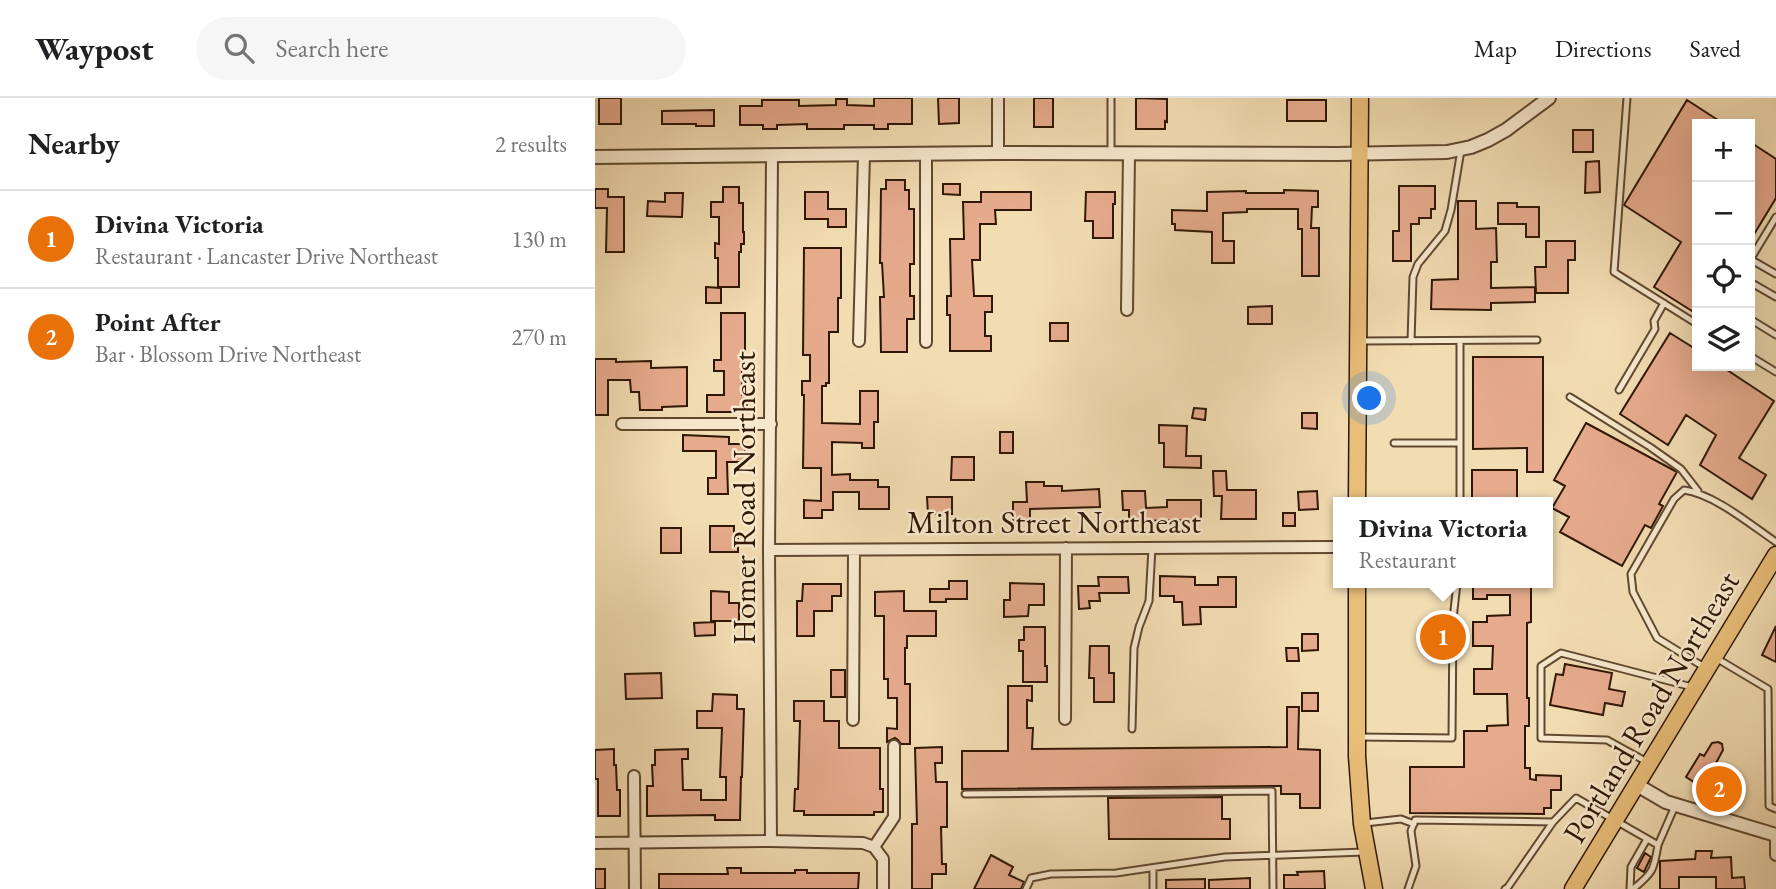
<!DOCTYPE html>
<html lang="en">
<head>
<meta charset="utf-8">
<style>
	:root { --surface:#fff; --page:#f6f6f6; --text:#202124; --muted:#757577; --line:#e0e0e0; --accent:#2563eb }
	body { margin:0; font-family:"EB Garamond",serif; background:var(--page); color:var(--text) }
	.controls { position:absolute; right:21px; top:21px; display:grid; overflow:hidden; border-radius:0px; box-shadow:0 7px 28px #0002 }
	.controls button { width:63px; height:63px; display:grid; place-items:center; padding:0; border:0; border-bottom:2px solid var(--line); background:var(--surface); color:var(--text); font:35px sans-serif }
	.you { position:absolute; left:775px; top:301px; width:24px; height:24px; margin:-18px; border:5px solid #fff; border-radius:50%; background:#1a73e8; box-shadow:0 0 0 10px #1a73e833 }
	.badge { display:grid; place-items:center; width:46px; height:46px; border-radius:50%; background:var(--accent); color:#fff; font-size:23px; font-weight:700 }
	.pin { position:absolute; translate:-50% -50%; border:4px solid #fff; box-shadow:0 2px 7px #0006 }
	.popup { position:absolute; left:738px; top:399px; width:220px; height:91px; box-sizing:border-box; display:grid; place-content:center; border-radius:0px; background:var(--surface); filter:drop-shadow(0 2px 5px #0005); font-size:23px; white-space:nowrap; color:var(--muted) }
	.popup b { font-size:26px; color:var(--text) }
	.popup::after { content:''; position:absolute; left:50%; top:100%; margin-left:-14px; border:14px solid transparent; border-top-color:var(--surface) }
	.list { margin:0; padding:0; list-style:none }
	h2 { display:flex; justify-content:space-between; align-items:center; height:91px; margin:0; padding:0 28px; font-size:30px }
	h2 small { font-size:23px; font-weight:400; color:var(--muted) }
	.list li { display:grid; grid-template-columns:46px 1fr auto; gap:21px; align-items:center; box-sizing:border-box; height:98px; padding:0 28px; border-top:2px solid var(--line) }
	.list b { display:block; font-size:26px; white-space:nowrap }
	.list p { margin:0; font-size:23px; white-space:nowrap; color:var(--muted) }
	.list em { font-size:23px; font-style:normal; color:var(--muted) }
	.icon { flex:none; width:38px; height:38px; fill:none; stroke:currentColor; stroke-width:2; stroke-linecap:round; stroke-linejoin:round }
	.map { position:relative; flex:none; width:1181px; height:791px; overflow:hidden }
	header { display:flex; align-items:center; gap:42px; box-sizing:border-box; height:98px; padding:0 35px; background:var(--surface); border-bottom:2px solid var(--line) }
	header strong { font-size:33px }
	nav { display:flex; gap:38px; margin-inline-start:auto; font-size:24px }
	.search { width:490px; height:63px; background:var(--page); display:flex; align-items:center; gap:18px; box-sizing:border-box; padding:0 24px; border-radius:38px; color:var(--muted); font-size:26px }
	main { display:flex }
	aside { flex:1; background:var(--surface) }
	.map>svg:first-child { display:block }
	.building { fill:#e6ab8d; stroke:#301705; stroke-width:2 }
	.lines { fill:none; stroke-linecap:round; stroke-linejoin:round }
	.service-casing { stroke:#604830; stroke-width:9 }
	.minor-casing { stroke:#604830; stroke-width:14 }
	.tertiary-casing { stroke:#604830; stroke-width:16 }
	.primary-casing { stroke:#301705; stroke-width:19 }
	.service { stroke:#f7e8cd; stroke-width:5 }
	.minor { stroke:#f7e8cd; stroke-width:10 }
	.tertiary { stroke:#f7e8cd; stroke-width:12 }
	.primary { stroke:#e9be79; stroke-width:16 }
	.labels { text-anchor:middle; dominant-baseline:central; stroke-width:5; stroke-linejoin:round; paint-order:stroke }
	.street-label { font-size:32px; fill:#301705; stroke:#f7e8cd }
</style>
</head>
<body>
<header>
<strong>Waypost</strong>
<div class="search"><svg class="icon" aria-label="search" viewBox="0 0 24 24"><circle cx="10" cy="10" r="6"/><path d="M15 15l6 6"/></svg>Search here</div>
<nav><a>Map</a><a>Directions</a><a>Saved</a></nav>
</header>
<main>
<aside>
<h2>Nearby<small>2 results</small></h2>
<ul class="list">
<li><span class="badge" style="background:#e8710a">1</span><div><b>Divina Victoria</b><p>Restaurant · Lancaster Drive Northeast</p></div><em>130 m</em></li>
<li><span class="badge" style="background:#e8710a">2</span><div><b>Point After</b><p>Bar · Blossom Drive Northeast</p></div><em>270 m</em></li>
</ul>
</aside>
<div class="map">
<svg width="1181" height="791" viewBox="0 0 1181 791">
	<rect width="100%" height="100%" fill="#f2dcb2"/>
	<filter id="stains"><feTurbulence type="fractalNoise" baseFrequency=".00286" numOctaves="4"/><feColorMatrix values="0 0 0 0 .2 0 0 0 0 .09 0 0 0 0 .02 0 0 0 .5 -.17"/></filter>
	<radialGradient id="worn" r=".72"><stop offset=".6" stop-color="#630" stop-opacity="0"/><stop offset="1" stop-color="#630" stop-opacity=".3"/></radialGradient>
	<path class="building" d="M4 0H26V26H4Z
		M279 0H317V26H293V31H279V27H249V31H212V26L182 27V31H168V27H145V8H167V2H204V8L241 7V1H252V7L279 8Z
		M343 0H364V25L344 26Z
		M439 0H458V29H439Z
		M541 0 572 1V24L570 23V31H541Z
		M692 2H731V23H692Z
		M1092 2 1129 26H1102V206L1097 213 1059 189 1086 144 1029 107Z
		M119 12V28H101V26H67V13Z
		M978 32H998V54H978Z
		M1155 44 1181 61V100L1155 143Z
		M1004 63 1005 94 990 95 991 64Z
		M291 82H310V92H314V111H319V166H315V198H319V221H312V254H286L285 199H289L287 165H285L286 91H291Z
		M348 86H365V97L348 96Z
		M804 88H840V111H836V120H824V126H816V163H798V133H804Z
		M128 89H144V105H148V134H149V146H146V154H144V189H123V160H120V145L124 146V119H116V104H128Z
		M0 91H13V99H29V154H11L12 110H0Z
		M689 92 723 93V109H717L716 130H724V178H707V131H703V111H652V114L628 115V143H639V165H617V134L580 132V126H577V112L612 113V94L651 93V95H689Z
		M210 94H233V111H251V129H233V121H210Z
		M386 94H436V112H400L401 126H385V162H377L379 198H397V214H390V238H396V253H355V217H352V198H356L355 141H369L368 104H386Z
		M491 94H520V106H518V140H498V123H490Z
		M70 95H88L87 119 52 118 53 103 70 104Z
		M863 103H881V131L901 130 902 164H896V190L940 189V204L896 205V212L836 211 837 182 863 181Z
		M903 105H922V109H944V139H931V126H903Z
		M951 143H980V162H973V195H941L940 169H951Z
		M209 150H246V200H243V234H234V285H231V288H227V325L265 326V293H283V324H279V350H267V345L237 344V377L255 376V382H283V389H294V411H264V394H238V412H227V420H209V402L226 403V370H208L209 297H207V283H215V257H208Z
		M111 189 126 190V205H111Z
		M677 208V226H653V209Z
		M126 215H150V254H147V297H152V314H112V297H129V273H119V262H126Z
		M455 225H473V243H455Z
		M1075 235 1102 252V268H1126L1179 303 1144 360 1171 377 1157 401 1105 367 1121 337 1091 317 1073 347 1025 316Z
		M878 259H948V374H932V350L878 351Z
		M0 261H21V264L56 263V270L92 269V308L67 309V312H45L44 294H36L35 282H13V317H0Z
		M599 310 611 311 610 322 597 320Z
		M707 315H722V331L707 330Z
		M991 325 1082 374 1064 406 1068 408 1056 430 1050 427 1027 468 965 434 974 419 957 410 970 388 959 382Z
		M564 327 592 328 591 358H606V370L569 369V345H564Z
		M405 334H418V355H405Z
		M88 337 134 339V346H150V364H132L133 396H113V380H121V353H88Z
		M357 359H379V382H356Z
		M877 372H922V404H877Z
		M618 373H631L632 392H661V421H626L627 398H619Z
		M431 384H449V388H467V393L504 391 505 409 435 411V424H418V404H432Z
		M527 393H550L551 410 572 409V402H606V422L534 423V412H528Z
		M722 393 723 411 704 412 703 394Z
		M332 399H357V416H333Z
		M688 415H700V428H688Z
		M115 428H139V434H143V454H115Z
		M66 430H86V455H66Z
		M565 478 600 479V487H623V479H641V509H605L606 526 588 527 587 504H579V498H565Z
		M503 479H533L534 495H504L505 503H494L495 510 484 511 483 488H504Z
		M354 483H372V501H351V504H335V491H354Z
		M415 485 449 486V507H434L433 518 409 519V502H415Z
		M878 485H936V524L932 525V600H934V628H930V670H935V681L941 682V677L966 678V692H956V710H949V716L815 715V669H869V633H892V628L913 627 912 596H879V571H897L898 548H878V524H892V518L915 517V497H892V501H878Z
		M208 486H246V498H237V513H219V538H202V503H207Z
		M116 493 134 494V505H144V523H116Z
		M309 493V513H341V538H312V550H310V586H315V646H306L303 642 300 640 292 644V630L302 631V600H293V581H289V518H280V494Z
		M120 524V537L100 538 99 525Z
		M1181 528V564L1167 557Z
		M429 529H450V568H452V584H428V553H424V542H429Z
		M707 536H723V552L707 553Z
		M495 548H514V575H519V604H499V580H494Z
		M691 550H703L704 563H692Z
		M970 566 1017 575 1014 591 1030 594 1027 608 1010 605 1008 617 955 607 961 576 968 577Z
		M236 572H250V599H236Z
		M66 575 67 600 31 601 30 576Z
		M413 588H437V603L432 602V630H438L437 651 692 649V609H704L703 651 725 652V710H705V696H686V688L367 691V653H413Z
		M707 595H723V613H707Z
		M118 596 142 597V611H149L147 679H146L145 722H120V717L52 718V688H58L57 667H60V652L93 651V661H87L88 692H106V702H131V679H125L127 630H102V613H117Z
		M199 603H229V623H244V650H285V691H288V714H279V717H209V713H199L200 691H203L205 623H199Z
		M1123 644 1127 646 1128 652 1121 665 1145 680 1130 704 1091 679 1105 656 1109 658 1117 645Z
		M347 649V665H340L341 684H352V729H346L347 766H351V776H337V791H317V726H322L320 650Z
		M19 651V667H21L22 692H25V718H3V681H0V652Z
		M627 699V721H635V741H514L513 700Z
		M1101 753H1117L1116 760 1136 759 1137 780 1149 779 1150 791H1121V779H1084V791H1065V763L1100 761Z
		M1050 755 1056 759 1049 774 1042 770Z
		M396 757 418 769 414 777 429 784 426 791H379Z
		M132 770H146V775H200V772H212V775H264L263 791H64V776H133Z
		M0 771H10V791H0Z
		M729 773 730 791H689V777H703L702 774Z
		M655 780V791H614V782Z
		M610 781V791H571V782Z"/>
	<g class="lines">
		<defs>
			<path id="service" d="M516 0V56
				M1032 0 1019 174 1102 226
				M1155 161 1181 176
				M1155 162 1181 119
				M1155 184 1181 199
				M1155 221 1181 237
				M766 243 942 242
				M816 243 818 179 823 166 850 133 856 112 866 52
				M1155 258 1181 274
				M1024 292 1060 231 1059 223 1069 205
				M975 299 1055 349 1086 371 1103 393
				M799 345H865
				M865 404V243
				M1121 560 1173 591 1174 708 1181 711
				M1109 569 1062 540 1038 494 1036 476 1079 401 1089 392C1119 396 1156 427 1181 444
				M537 631 539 550 544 529 554 503 557 450
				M763 639 857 640 858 521 862 485
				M1052 664 1012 642 946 640V568L966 555 1097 589
				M370 696 677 693 678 791
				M770 725 806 721 819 726
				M1063 747 1080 708
				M431 791 436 780 456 776 521 775 630 759 769 754
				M558 791V770
				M813 791 821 768 816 733 820 722 958 724 981 700 1063 747C1059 772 1058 775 1038 791
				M910 791 913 789 958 724
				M1035 791 1036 769 1052 741"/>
			<path id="minor" d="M403 55V0
				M532 212 534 56
				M264 243 269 57
				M331 244V56
				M27 326H176
				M174 452 743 449
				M470 621 471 450
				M258 622 259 452
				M39 678 40 791
				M1181 737V757
				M176 743 174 452 177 58
				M0 745 176 743 268 745 279 749
				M279 749 299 719V648
				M279 749 288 761V791"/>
			<path id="tertiary" d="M0 59 403 55 741 56 852 54 876 49 893 42 911 32 954 0
				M1042 687 1071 704 1181 737"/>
			<path id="primary" d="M762 404 765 0
				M762 485V658L767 726 779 791
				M978 791 1181 457"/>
		</defs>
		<use href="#service" class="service-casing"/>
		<use href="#minor" class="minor-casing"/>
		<use href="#tertiary" class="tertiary-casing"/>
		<use href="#primary" class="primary-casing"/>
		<use href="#service" class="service"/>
		<use href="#minor" class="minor"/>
		<use href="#tertiary" class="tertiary"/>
		<use href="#primary" class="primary"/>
	</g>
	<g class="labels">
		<g class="street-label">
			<text transform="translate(149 400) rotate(-90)">Homer Road Northeast</text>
			<text x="459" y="424">Milton Street Northeast</text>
			<text transform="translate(1056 609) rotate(-59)">Portland Road Northeast</text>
		</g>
	</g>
	<rect width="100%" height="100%" filter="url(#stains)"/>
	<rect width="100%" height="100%" fill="url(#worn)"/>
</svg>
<div class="controls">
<button>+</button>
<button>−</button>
<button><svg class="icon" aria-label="locate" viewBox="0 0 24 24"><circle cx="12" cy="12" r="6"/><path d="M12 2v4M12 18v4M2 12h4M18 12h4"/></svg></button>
<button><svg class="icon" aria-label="layers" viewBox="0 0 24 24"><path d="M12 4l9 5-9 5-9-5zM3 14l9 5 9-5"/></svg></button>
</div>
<div class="you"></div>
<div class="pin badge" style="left:848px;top:539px;background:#e8710a">1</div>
<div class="popup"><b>Divina Victoria</b>Restaurant</div>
<div class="pin badge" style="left:1124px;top:691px;background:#e8710a">2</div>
</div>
</main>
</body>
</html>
